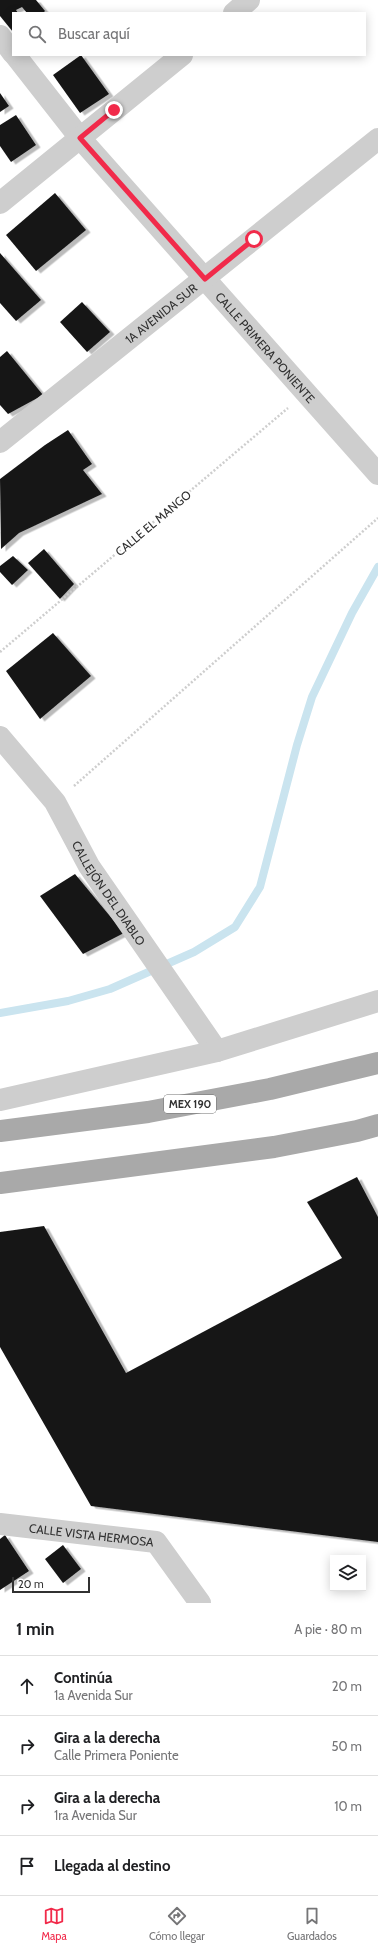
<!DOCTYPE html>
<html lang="es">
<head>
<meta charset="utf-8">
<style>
	:root { --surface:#fff; --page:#f6f6f6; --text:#202124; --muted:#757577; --line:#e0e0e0; --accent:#f12a4a }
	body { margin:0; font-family:Cabin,sans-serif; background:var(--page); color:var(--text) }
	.controls { position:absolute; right:12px; bottom:12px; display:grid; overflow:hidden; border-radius:0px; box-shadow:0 2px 10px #0003 }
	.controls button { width:36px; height:36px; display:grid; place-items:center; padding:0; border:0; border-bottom:1px solid var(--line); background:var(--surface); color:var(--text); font:20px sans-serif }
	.scale { position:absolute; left:12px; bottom:10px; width:78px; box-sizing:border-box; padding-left:4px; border:2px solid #313131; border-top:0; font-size:11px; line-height:14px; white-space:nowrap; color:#313131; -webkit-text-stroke:3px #fff; paint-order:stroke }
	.stop { position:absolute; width:12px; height:12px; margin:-9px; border:3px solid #f12a4a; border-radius:50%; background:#fff }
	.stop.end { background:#f12a4a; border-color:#fff; box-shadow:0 1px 4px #0008 }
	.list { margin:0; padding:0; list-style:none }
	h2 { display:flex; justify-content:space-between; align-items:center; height:52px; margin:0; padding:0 16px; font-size:17px }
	h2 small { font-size:13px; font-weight:400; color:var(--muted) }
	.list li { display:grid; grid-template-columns:26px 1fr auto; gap:12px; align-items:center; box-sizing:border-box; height:60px; padding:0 16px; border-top:1px solid var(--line) }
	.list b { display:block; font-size:15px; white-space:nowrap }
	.list p { margin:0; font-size:13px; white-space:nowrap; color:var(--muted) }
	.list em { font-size:13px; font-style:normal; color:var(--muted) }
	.icon { flex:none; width:22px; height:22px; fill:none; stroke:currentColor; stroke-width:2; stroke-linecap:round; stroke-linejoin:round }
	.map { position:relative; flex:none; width:378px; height:1603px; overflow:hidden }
	.search { position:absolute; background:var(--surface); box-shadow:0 2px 10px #0003; left:12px; right:12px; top:12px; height:44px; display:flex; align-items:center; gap:10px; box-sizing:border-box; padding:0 14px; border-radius:0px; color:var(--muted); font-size:15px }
	.sheet { height:292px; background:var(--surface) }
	nav { display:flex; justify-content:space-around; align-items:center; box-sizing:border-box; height:56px; border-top:1px solid var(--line); background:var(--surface); font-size:11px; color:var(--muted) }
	nav a { display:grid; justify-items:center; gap:2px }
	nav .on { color:var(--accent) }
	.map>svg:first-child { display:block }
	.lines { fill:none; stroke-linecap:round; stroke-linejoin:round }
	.stream { stroke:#cae4ef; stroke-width:8 }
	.building { fill:#181818; filter:url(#shadow) }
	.path { stroke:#cecece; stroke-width:2.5; stroke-dasharray:2 2; stroke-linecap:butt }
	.street { stroke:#cecece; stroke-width:22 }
	.primary { stroke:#a9a9a9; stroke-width:22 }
	.route { stroke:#f12a4a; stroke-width:5 }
	.labels { text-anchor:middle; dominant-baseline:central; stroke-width:4; stroke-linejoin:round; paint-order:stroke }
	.shield { fill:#fff; stroke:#6f6f6f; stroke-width:1 }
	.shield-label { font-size:11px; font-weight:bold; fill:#313131 }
	.street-label { font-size:12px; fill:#313131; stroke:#fff }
</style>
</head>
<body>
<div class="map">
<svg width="378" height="1603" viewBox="0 0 378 1603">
	<defs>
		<filter id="shadow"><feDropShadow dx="4.5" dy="2.5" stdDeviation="0" flood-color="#0004"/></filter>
	</defs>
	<rect width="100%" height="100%" fill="#fff"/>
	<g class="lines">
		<path class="stream" d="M0 1013 68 1001 110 989 194 952 235 927 260 887 297 745 312 697 352 613 378 567"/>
	</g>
	<path class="building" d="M0 0H36L45 11 43 13H27L22 7 16 10 18 13H13V32L0 16Z
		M81 55 109 94 80 113 53 75Z
		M0 93 9 106 0 112Z
		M16 115 36 145 11 162 0 146V125Z
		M55 193 86 230 36 271 6 235Z
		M0 253 41 300 16 321 0 303Z
		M82 302 110 332 87 352 60 322Z
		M7 351 43 395 8 414 0 405V357Z
		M68 430 92 464 83 470 102 494 19 533 1 549 0 479 45 445Z
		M44 549 74 584 60 599 28 563Z
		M13 556 28 570 12 585 0 572V566Z
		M53 633 91 676 40 719 6 671Z
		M75 874 124 933 83 954 40 896Z
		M357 1177 378 1217V1542L91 1506 0 1347V1232L44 1226 126 1373 342 1258 307 1202Z
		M5 1535 29 1571 0 1590V1539Z
		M63 1545 81 1569 63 1583 45 1559Z"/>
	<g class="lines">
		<path class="path" d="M0 652 288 408
			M74 786 378 518"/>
		<g class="street">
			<path d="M234 13 249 0"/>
			<path d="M0 36 13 53"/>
			<path id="s1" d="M15 55 80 138 378 474"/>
			<path d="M0 203 182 55"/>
			<path id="s2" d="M0 442 378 139"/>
			<path id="s3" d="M0 737 55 802 89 866 217 1051"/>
			<path d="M0 1100 217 1051 378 1001"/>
			<path id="s4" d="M0 1524 156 1542 200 1603"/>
		</g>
		<path class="primary" d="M0 1131 148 1112 270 1089 378 1063
			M0 1183 274 1147 357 1131 378 1125"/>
	</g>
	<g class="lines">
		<path class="route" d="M114 110 80 138 205 279 254 239"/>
	</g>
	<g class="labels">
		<rect class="shield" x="164" y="1095" width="52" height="18" rx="3"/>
		<g class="shield-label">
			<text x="190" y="1104">MEX 190</text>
		</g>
		<g class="street-label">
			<text stroke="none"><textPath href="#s2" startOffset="206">1A AVENIDA SUR</textPath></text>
			<text stroke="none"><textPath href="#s1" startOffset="385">CALLE PRIMERA PONIENTE</textPath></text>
			<text transform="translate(153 523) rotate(-40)">CALLE EL MANGO</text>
			<text stroke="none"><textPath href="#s3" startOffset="191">CALLEJÓN DEL DIABLO</textPath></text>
			<text stroke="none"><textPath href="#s4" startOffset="92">CALLE VISTA HERMOSA</textPath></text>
		</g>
	</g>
</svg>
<div class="controls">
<button><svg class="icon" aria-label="layers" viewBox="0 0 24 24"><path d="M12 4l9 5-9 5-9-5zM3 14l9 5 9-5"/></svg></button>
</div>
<div class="scale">20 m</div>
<div class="stop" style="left:254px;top:239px"></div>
<div class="stop end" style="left:114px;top:110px"></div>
<div class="search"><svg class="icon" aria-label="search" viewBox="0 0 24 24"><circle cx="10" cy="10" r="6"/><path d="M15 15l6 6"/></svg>Buscar aquí</div>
</div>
<section class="sheet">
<h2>1 min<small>A pie · 80 m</small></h2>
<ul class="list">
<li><svg class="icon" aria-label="ahead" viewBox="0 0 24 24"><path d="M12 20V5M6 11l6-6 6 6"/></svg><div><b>Continúa</b><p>1a Avenida Sur</p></div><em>20 m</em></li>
<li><svg class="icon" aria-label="right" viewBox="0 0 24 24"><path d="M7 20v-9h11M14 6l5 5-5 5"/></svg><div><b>Gira a la derecha</b><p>Calle Primera Poniente</p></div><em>50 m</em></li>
<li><svg class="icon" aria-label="right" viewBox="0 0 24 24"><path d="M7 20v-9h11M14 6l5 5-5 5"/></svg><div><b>Gira a la derecha</b><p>1ra Avenida Sur</p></div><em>10 m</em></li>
<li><svg class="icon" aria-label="arrive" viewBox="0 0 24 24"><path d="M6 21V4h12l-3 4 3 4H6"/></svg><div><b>Llegada al destino</b></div></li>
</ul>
</section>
<nav>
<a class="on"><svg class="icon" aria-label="map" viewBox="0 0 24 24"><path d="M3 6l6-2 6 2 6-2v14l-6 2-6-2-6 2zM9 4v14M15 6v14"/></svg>Mapa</a>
<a><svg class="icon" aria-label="directions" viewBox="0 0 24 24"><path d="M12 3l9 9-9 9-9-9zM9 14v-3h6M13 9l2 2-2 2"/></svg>Cómo llegar</a>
<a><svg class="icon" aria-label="saved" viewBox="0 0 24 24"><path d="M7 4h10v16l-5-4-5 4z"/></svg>Guardados</a>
</nav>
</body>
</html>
